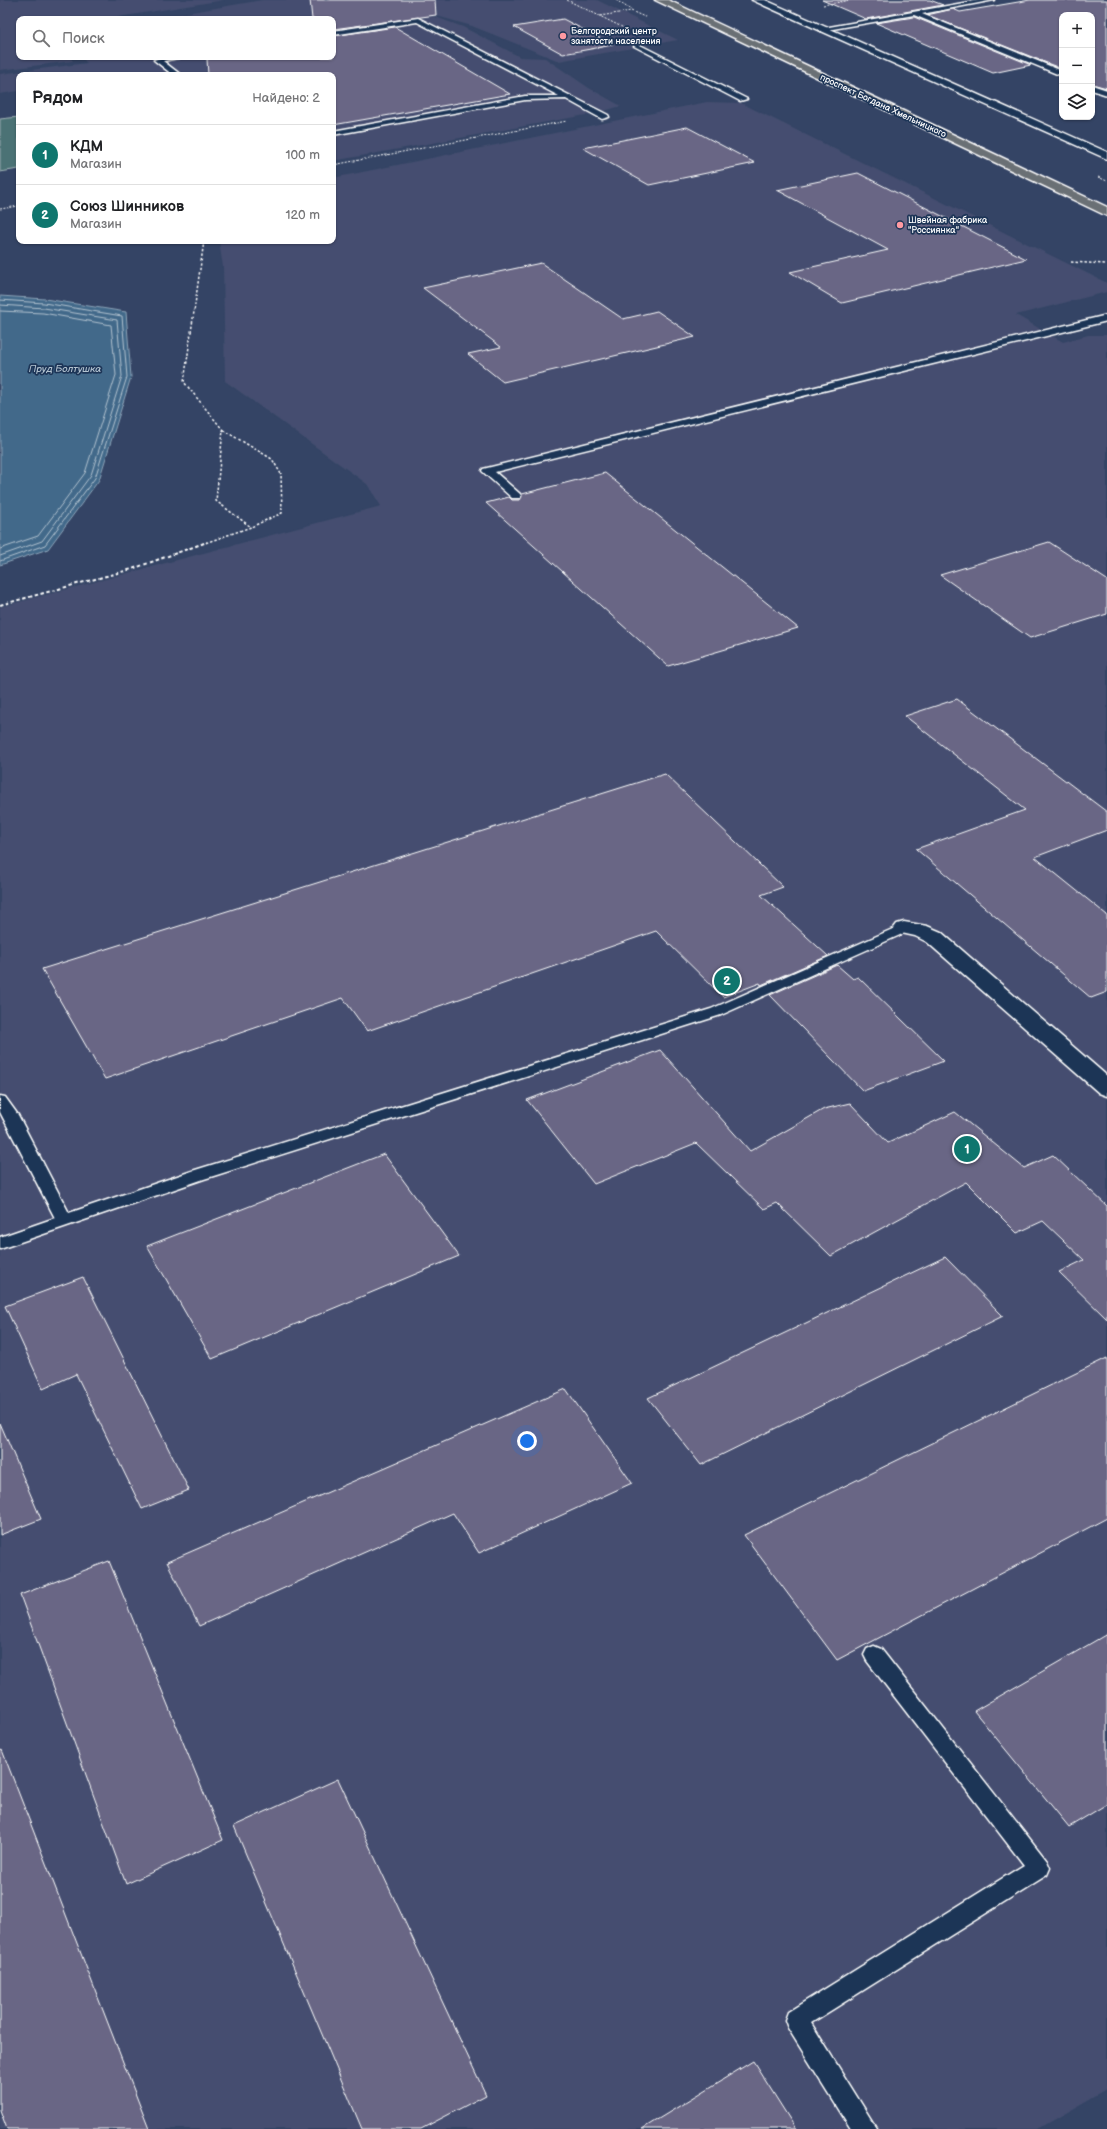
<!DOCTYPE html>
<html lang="ru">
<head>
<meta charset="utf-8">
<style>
	:root { --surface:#fff; --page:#f2f2f2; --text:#202124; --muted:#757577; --line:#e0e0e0; --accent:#0f766e }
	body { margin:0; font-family:"Balsamiq Sans",sans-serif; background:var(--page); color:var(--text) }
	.controls { position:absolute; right:12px; top:12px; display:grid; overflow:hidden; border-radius:8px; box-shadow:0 1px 3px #0004 }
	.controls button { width:36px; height:36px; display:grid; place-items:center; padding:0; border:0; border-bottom:1px solid var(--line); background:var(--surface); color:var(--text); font:20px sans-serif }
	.you { position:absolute; left:527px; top:1441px; width:14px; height:14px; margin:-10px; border:3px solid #fff; border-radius:50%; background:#1a73e8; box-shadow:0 0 0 6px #1a73e833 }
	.badge { display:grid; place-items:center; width:26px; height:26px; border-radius:50%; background:var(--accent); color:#fff; font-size:13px; font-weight:700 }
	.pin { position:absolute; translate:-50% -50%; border:2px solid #fff; box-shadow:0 1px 4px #0006 }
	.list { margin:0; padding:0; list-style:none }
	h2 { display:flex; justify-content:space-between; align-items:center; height:52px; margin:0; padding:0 16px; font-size:17px }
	h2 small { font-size:13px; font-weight:400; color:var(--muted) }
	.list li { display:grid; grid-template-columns:26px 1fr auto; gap:12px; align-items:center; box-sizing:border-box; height:60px; padding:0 16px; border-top:1px solid var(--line) }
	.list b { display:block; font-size:15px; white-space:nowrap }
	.list p { margin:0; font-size:13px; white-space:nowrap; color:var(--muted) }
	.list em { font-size:13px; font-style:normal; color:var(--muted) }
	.icon { flex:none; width:22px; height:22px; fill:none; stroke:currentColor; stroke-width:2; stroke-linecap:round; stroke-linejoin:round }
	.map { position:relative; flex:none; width:1107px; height:2129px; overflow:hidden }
	.search { position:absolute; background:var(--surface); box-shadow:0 1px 3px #0004; left:16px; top:16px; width:320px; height:44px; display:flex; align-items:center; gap:10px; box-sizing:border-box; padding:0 14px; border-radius:8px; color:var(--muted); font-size:15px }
	.panel { position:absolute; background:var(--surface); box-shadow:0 1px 3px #0004; left:16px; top:72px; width:320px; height:172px; border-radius:8px }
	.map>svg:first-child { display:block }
	.built { fill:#444e6f }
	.green { fill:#4c7275; stroke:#a6b8ba }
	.water { fill:#42698a; stroke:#8ea5b9 }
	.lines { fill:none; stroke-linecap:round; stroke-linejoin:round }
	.shore { stroke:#b3c3d0; stroke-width:1 }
	.building { fill:#696685; stroke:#fff }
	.lane-casing { stroke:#fff; stroke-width:3 }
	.street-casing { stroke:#fff; stroke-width:3 }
	.primary-casing { stroke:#fff; stroke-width:3 }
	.path-far2 { stroke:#fff; stroke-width:1; stroke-dasharray:2 1.5; stroke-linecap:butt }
	.path-far1 { stroke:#fff; stroke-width:1.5; stroke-dasharray:2.5 2; stroke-linecap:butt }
	.path { stroke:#fff; stroke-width:2; stroke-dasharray:3.5 2.5; stroke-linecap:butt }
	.lane { fill:#1d3557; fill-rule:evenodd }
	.street { fill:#1d3557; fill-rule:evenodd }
	.primary { fill:#6b6f75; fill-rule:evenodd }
	.poi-dot { fill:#ff9aa2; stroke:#1d3557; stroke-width:1.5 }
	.labels { text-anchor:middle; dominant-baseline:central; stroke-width:3.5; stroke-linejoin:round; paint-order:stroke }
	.far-poi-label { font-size:9px; fill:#fff; stroke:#1d3557; text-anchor:start }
	.far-street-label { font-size:9px; fill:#fff; stroke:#1d3557 }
	.far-water-label { font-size:10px; font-style:italic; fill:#b3c3d0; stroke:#1d3557 }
</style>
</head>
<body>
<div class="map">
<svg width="1107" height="2129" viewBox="0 0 1107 2129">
	<rect width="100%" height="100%" fill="#344465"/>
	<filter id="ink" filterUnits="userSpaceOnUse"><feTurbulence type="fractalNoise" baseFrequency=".025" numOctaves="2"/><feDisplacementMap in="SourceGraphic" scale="8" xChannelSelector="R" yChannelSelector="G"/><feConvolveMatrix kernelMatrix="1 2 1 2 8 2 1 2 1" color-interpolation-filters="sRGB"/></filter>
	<g filter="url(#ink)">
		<path class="built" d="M0 0H224L106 19H19V57H70L73 61 0 70Z
			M262 0H597L678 40 559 61 472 26 419 11 463 27 520 57 545 58 589 88 621 106 597 113 333 161V75H19V91L0 94V74L87 63 81 57H333V19H151Z
			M707 102 741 103 1107 283V292L1016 315 1063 342 1088 335H1107V2089L1037 2129H0V607L381 506 367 484 225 381 223 267 219 241H333V178Z"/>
		<path class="green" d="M19 117V169L0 172V119Z"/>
		<path class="water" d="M0 296 45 299 126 312 131 377 99 480 48 549 0 565Z"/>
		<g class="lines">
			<path class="shore" d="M0 300 44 303 122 316 127 377 95 478 45 545 0 561
				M0 305 44 308 117 320 122 376 91 475 42 541 0 556
				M0 311 43 313 111 325 116 375 85 473 38 536 0 549"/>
		</g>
		<path class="building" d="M310 0H435L436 15 333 29V19H312Z
			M822 0H930L943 5 866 19Z
			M1030 0H1107V88L1092 84V15H1062V69L927 15 953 9 960 12Z
			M914 17 1031 65 993 73 876 23Z
			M563 19 613 45 563 54 514 27Z
			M395 27 510 94 333 125V75H208L207 59 221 57H333V36Z
			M687 127 755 163 649 185 583 148Z
			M858 173 1026 259 842 303 790 272 888 250 777 190Z
			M541 263 623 319 657 311 695 337 503 382 468 354 501 347 423 288Z
			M605 473 798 628 668 666 486 503 509 497 512 500H520L522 494Z
			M1049 542 1107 580V614L1030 638 940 575Z
			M957 699 1107 812V830L1035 857 1107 915V992L1091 998 916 849 1025 810 905 716Z
			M665 774 783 887 761 895 828 956 761 985 760 983 723 997 656 931 367 1031 343 998 105 1079 42 969Z
			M837 965 853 979 858 977 944 1061 863 1091 770 995Z
			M660 1050 750 1151 824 1109 850 1103 888 1143 955 1112 1024 1168 1053 1155 1107 1206V1319L1059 1272 1084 1260 1043 1221 1017 1233 966 1182 831 1256 777 1203 764 1209 696 1143 594 1184 527 1100Z
			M384 1154 459 1256 212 1359 147 1246Z
			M945 1257 1003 1316 701 1465 648 1398Z
			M83 1277 189 1490 142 1509 76 1374 43 1389 5 1306Z
			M1107 1358V1518L837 1660 744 1535Z
			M566 1389 632 1483 479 1553 453 1513 199 1626 167 1562Z
			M0 1423 41 1519 0 1535Z
			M109 1561 223 1840 126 1884 20 1595Z
			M1107 1634V1804L1069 1827 974 1711Z
			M2 1750 149 2129H7L0 2110V1751Z
			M338 1779 486 2095 421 2129H362L234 1826Z
			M753 2061 796 2129H642Z"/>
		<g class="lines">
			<defs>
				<path id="lane" d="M980 0H994L922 14 1062 71V76L914 15 821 31 818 29Z
					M418 18 608 115 609 117 602 119 566 99 525 100 333 135V131L525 96H559L417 22 333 35V31Z
					M634 44H638L747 99 740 101 634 46Z
					M164 57H183L163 61 181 75H173L154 60Z
					M1092 85 1107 90V95L1092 90Z
					M1107 315V321L495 472 520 494 521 496 520 498H512L482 471 483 469Z
					M904 924 909 925 911 928 909 931 721 1015 204 1179 0 1249V1237L55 1218 0 1112V1096L5 1097 18 1115 69 1213 192 1171 711 1009Z
					M874 1646 881 1649 1047 1861 1050 1868 1047 1875 811 2023 877 2129H851L788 2028 785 2020 788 2012 1024 1865 867 1661 864 1655 867 1649Z"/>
				<path id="street" d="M752 0H765L1107 152V159Z
					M904 922 927 926 941 932 1107 1076V1096L1099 1093 927 942 915 936 897 932 894 928 897 924Z"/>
				<path id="primary" d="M655 0H668L1107 207V216Z"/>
			</defs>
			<use href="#lane" class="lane-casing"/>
			<use href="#street" class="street-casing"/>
			<use href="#primary" class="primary-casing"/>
			<path class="path-far2" d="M567 0 626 29
				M616 0 631 10
				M823 5 851 0
				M600 16 631 11 647 18
				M333 165 567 121
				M1098 177 1107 181
				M0 209 19 206"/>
			<path class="path-far1" d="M204 241 184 382 223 430 216 501 251 527 205 543
				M1071 262 1107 264
				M223 430 272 459 281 474 282 513 251 527"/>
			<path class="path" d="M0 605 132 569 207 542"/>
			<use href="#lane" class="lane"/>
			<use href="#street" class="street"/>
			<use href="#primary" class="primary"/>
		</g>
	</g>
	<g class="poi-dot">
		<circle cx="563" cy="36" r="4"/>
		<circle cx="900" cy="225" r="4"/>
	</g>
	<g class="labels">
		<g class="far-poi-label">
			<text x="571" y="31">Белгородский центр<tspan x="571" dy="10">занятости населения</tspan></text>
			<text x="908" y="220">Швейная фабрика<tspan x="908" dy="10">"Россиянка"</tspan></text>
		</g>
		<g class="far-street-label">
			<text transform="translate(883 106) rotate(25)">проспект Богдана Хмельницкого</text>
		</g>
		<g class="far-water-label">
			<text x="65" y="369">Пруд Болтушка</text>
		</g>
	</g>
</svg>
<div class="controls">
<button>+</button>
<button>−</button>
<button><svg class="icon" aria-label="layers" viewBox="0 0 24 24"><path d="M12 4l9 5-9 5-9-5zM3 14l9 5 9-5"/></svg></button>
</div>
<div class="you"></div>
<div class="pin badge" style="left:967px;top:1149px">1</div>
<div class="pin badge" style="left:727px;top:981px">2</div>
<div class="search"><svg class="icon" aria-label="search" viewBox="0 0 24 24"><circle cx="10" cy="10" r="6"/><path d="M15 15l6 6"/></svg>Поиск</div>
<section class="panel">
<h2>Рядом<small>Найдено: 2</small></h2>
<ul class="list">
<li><span class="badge">1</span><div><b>КДМ</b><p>Магазин</p></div><em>100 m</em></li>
<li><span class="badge">2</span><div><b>Союз Шинников</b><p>Магазин</p></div><em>120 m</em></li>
</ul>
</section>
</div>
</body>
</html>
